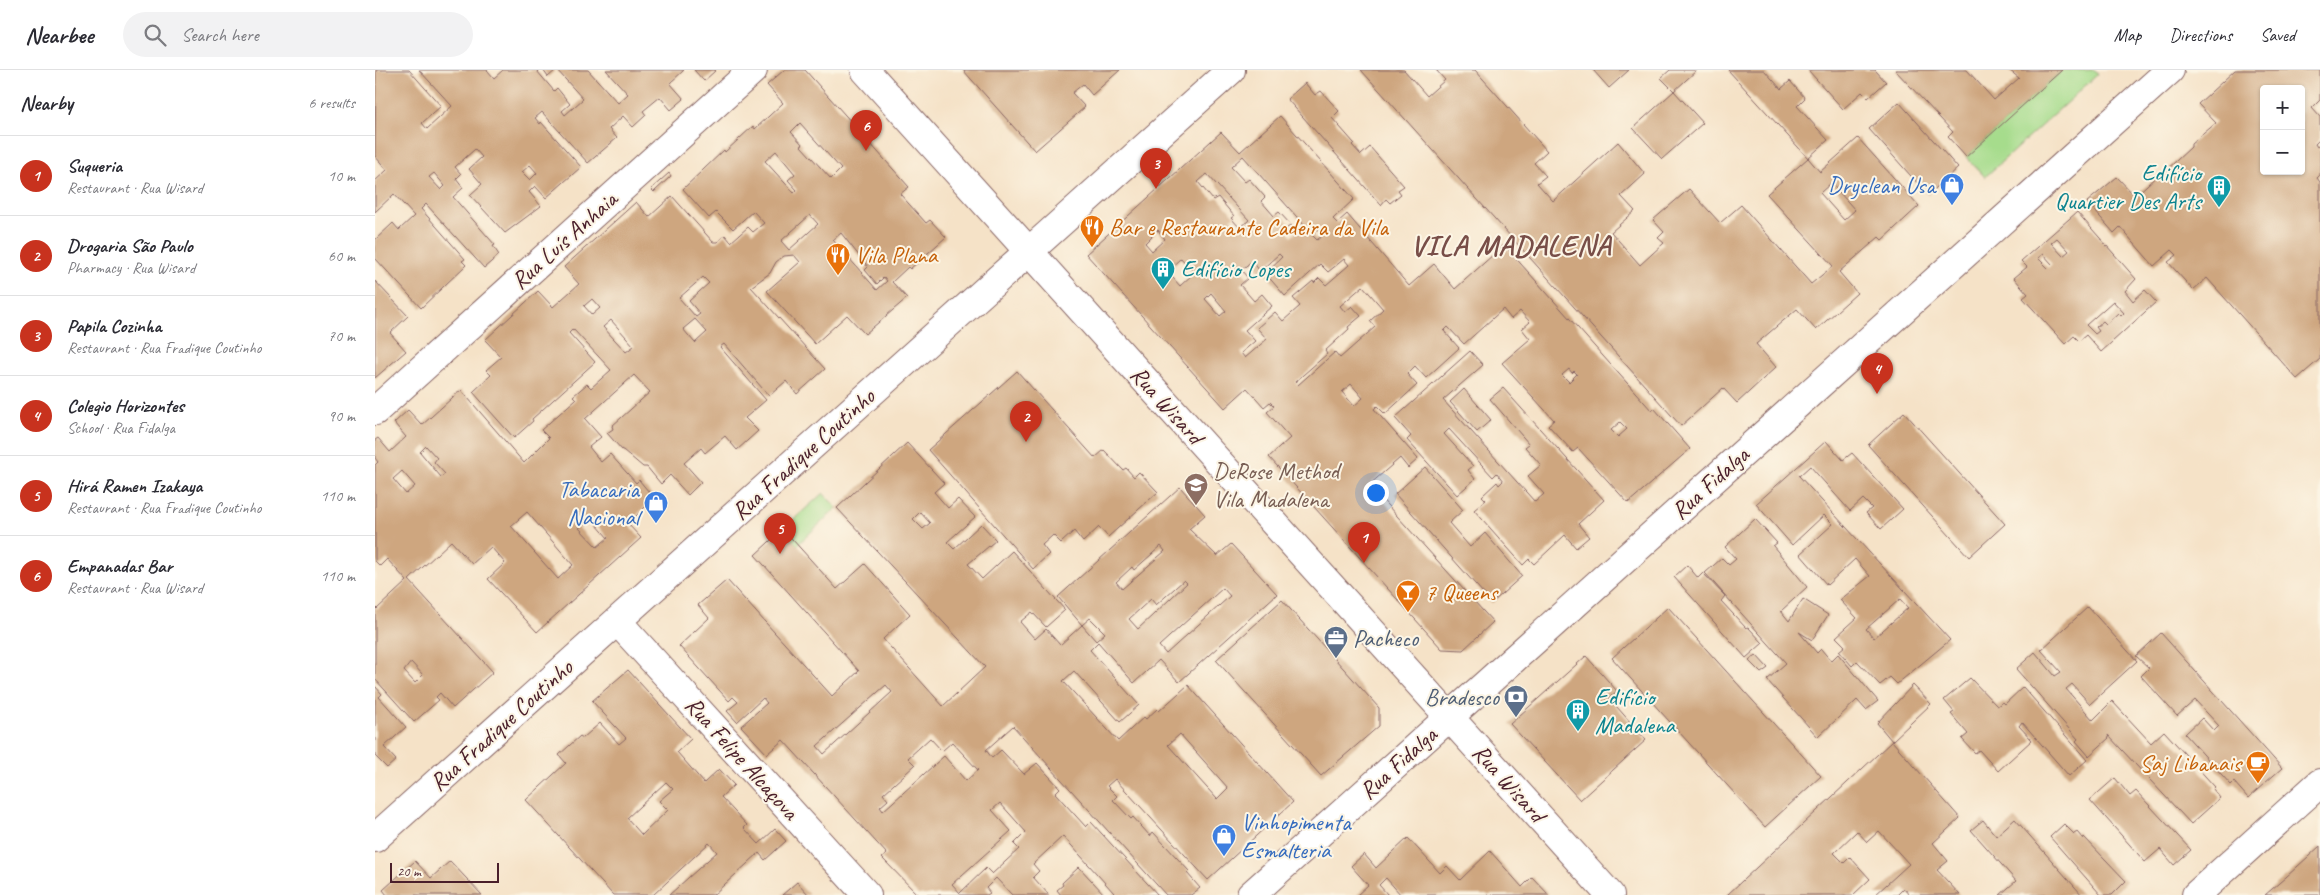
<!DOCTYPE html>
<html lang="en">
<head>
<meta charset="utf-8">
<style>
	:root { --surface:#fff; --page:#f2f2f3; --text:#2b2b33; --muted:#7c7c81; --line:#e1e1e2; --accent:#c8321e }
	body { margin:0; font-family:Caveat,sans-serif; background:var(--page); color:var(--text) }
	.controls { position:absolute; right:15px; top:15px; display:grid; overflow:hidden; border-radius:5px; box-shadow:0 1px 4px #0004 }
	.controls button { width:45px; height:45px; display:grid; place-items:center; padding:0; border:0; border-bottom:1px solid var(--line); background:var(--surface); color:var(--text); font:25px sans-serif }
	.scale { position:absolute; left:15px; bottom:12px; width:109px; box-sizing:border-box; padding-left:5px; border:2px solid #4a1f2b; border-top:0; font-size:14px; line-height:18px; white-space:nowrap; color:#4a1f2b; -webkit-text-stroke:4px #fcf5e5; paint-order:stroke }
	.you { position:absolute; left:1000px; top:422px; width:18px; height:18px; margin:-12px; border:4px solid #fff; border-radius:50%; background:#1a73e8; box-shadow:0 0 0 8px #1a73e833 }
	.badge { display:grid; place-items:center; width:32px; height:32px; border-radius:50%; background:var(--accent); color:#fff; font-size:16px; font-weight:700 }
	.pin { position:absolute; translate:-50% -41px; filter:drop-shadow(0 1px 2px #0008) }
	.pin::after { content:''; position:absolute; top:26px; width:18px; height:15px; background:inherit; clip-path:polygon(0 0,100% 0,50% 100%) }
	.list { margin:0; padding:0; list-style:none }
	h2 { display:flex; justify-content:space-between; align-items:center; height:65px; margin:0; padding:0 20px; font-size:21px }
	h2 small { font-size:16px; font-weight:400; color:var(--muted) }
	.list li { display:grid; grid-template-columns:32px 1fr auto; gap:15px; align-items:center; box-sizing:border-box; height:80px; padding:0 20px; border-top:1px solid var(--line) }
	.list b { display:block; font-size:19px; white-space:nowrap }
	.list p { margin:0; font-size:16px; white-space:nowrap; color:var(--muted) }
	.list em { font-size:16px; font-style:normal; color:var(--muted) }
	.icon { flex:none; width:28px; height:28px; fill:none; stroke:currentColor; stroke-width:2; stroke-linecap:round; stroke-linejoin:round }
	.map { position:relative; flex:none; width:1945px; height:825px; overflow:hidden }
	header { display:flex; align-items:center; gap:30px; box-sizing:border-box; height:70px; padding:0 25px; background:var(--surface); border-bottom:1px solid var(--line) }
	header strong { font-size:24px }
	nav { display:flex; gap:28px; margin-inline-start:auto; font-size:18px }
	.search { width:350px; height:45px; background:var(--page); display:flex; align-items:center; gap:12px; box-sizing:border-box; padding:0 18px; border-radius:28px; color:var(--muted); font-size:19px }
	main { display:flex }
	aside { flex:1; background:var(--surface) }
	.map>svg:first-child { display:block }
	.green { fill:#a6dc8c; stroke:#787e5c }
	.building { fill:#cea67f; fill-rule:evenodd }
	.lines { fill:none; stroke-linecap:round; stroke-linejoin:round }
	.minor-casing { stroke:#866362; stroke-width:30 }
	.minor { stroke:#fff; stroke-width:28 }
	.labels { text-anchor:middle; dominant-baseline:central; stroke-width:4; stroke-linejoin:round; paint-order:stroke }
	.culture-label { font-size:24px; fill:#0d838f; stroke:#fcf5e5; text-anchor:start }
	.shop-label { font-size:24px; fill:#366cbe; stroke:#fcf5e5; text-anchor:end }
	.food-label { font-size:24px; fill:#c56008; stroke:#fcf5e5; text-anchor:start }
	.street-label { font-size:24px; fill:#4a1f2b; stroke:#fcf5e5 }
	.education-label { font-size:24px; fill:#785e54; stroke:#fcf5e5; text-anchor:start }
	.service-label { font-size:24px; fill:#4e5e75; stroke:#fcf5e5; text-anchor:start }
	.district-label { font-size:29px; font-weight:bold; letter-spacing:1px; fill:#784e48; stroke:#fcf5e5 }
</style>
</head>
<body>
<header>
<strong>Nearbee</strong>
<div class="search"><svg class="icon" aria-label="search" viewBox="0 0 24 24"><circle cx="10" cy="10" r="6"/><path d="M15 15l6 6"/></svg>Search here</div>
<nav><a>Map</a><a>Directions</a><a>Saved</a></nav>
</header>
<main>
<aside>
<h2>Nearby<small>6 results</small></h2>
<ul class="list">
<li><span class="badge">1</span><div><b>Suqueria</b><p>Restaurant · Rua Wisard</p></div><em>10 m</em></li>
<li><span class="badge">2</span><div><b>Drogaria São Paulo</b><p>Pharmacy · Rua Wisard</p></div><em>60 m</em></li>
<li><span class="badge">3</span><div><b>Papila Cozinha</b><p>Restaurant · Rua Fradique Coutinho</p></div><em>70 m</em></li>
<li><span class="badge">4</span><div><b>Colegio Horizontes</b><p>School · Rua Fidalga</p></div><em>90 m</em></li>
<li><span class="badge">5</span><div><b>Hirá Ramen Izakaya</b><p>Restaurant · Rua Fradique Coutinho</p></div><em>110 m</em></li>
<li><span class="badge">6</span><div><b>Empanadas Bar</b><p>Restaurant · Rua Wisard</p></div><em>110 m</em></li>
</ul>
</aside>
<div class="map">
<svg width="1945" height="825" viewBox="0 0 1945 825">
	<rect width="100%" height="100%" fill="#fcf5e5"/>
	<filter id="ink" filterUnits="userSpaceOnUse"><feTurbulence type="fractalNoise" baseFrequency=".02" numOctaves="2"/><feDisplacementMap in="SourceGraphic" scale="10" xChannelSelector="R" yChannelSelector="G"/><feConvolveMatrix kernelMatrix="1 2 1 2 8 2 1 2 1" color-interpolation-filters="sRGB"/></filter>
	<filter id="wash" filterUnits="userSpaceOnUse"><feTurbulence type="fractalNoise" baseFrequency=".0096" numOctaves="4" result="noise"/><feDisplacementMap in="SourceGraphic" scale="20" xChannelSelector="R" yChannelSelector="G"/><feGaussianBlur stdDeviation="1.12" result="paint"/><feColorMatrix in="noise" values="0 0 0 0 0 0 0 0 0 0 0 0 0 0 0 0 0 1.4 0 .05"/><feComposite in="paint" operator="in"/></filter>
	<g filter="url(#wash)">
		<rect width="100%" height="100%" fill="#f5e2c7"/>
		<path class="green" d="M1687 0H1720L1723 4 1610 107 1591 87Z
			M448 423 462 438 422 475 408 459Z"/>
		<g id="blocks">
			<path class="building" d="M1 0H34L66 36 47 53 52 59 77 36 44 0H112L119 8 128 0H163L162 1 179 21 182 18 195 34 187 41 190 45 208 29 182 0H213L243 33 253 24 231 0H309L295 13 309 29 296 40 285 27 268 41 271 45 258 57 248 46 234 59 242 68 213 93 167 42 160 48 165 54 166 52 206 97 171 128 160 116 154 122 166 136 130 163 95 125 107 114 94 99 107 87 100 79 80 97 86 104 81 109 88 118 78 127 120 175 118 176 124 185 109 198 51 134 46 139 90 189 87 191 91 195 46 238 0 188V170L18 153 24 160 39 146 19 124 0 142V111L12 100 0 86ZM155 95 162 103 155 110 147 102ZM59 103 70 116 66 120 54 107Z
				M168 0H181L173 7Z
				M319 0H341L329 11Z
				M409 0H430L534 117 525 124 551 153 555 150 571 167 535 199 533 197 517 212 532 228 490 264 472 245 440 274 392 221 425 192 419 185 409 186 401 192 395 203 376 217 450 299 422 324 411 311 394 326 349 274 345 277 391 330 370 348 383 361 362 380 350 366 330 383 326 378 309 393 326 412 313 425 295 405 286 414 272 397H268L248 380H247L232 363 238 359 237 356 275 322 259 305 210 349 226 367 214 377 226 392 235 384 261 413 264 410 279 428 253 454 266 468 162 562 113 509 130 493 116 477 97 494 76 471 34 510 118 602 78 638 65 623 61 627 64 630 39 652 0 609V537L2 539 32 511 12 489 5 496 0 491V395L3 392 0 388V370L3 368 15 382 31 367 19 353 33 340 47 355 86 320 149 393 174 368 166 360 201 329 198 326 212 314 216 318 236 300 198 259 194 263 220 292 157 349 158 351 139 368 98 322 116 305 111 300 126 287 110 270 163 221 178 237 204 214 189 197 261 132 274 147 297 126 338 172H342L350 165 356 172 373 157 378 162 389 153 378 141 358 159 341 142 334 148 308 119 349 80 350 82 378 56 380 59 408 33 392 15ZM425 53 466 99 456 109 426 76 428 75 416 62ZM401 81 420 104 413 110 422 120 419 123 390 91ZM435 145 443 154 414 180 406 171ZM466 163 493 197 490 200 502 214 509 207 512 211 502 220 458 170ZM328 207 334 213 314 231 325 244 321 247 304 228ZM217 229 225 238 217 245 209 236ZM320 249 332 262 320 273 308 259ZM236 250 259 276 251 282 228 257ZM51 376 62 388 59 392 70 404 66 407 45 382ZM27 401 40 416 31 424 18 409ZM152 442 198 495 183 509 136 456ZM216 448 233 468 222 477 204 458ZM36 592 48 605 40 613 29 601Z
				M588 0H745L717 25 708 14 697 23 710 37 660 81Z
				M986 0H1029L1052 26 1070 10 1061 0H1100L1172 81 1159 93 1171 106 1162 113 1178 131 1243 72 1270 104 1246 126 1260 141 1236 162 1265 195 1289 173 1283 168 1289 162 1278 150 1314 119 1345 153 1366 135 1436 214 1458 196 1392 124 1433 88 1353 0H1389L1406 19 1415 11 1430 28 1422 36 1453 70 1433 88 1445 102 1483 68 1544 136 1507 170 1504 167 1464 202 1482 223 1441 260 1422 239 1381 274 1401 297 1362 333 1348 318 1306 356ZM1456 113 1480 140 1469 150 1445 123Z
				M1218 0H1254L1234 18Z
				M1295 0H1322L1299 21 1286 8Z
				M1433 0H1500L1511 12 1493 28 1487 22 1468 39Z
				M1520 0H1592L1619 30 1644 8 1634 0H1687L1591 87 1573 67 1578 62Z
				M1860 0H1945V30L1937 38 1945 47V69L1940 74 1942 77 1945 75V105L1942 108 1945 112V289L1922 309 1832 208 1818 220 1793 192 1802 185 1797 180 1779 196 1745 157 1739 163 1712 132 1742 107 1760 126 1784 104H1787L1816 77V74L1841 53 1823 34ZM1889 19H1926V101H1889Z
				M930 13 940 25 946 21 964 41 957 48 979 73 977 75 986 85 995 77 1029 116 1023 120 1026 124 1015 133 1011 129 1006 135 912 29Z
				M1299 21 1328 53 1287 89 1258 58Z
				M1524 32 1583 98 1553 125 1494 59Z
				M905 46 979 129 958 149 962 153 972 144 1034 216 1059 194 1080 219 1129 175 1277 341 1279 338 1315 379 1253 433 1203 378 1198 382 1173 355 1179 350 1127 293 1155 269 1147 259 1155 252 1145 241 1136 249 1128 239 1089 274 1073 257 1069 261 1084 278 1051 308 1040 296 1032 304 1042 315 1010 344 1002 336 999 339 1043 389 1033 398 1025 388 994 415 1118 552 1088 580 1067 579 894 387 915 368 892 342 899 336 895 332 889 337 872 318 850 338 711 184 846 62 865 82ZM868 86 929 155 917 166 911 159 916 155 904 142 899 146 886 131 890 127 874 109 870 112 856 97ZM832 104 874 150 865 158 856 148 859 146 843 127 838 130 823 112ZM943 159 948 165 942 170 937 165ZM783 160 790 169 777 181 770 173ZM904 184 907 187 890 203 910 226 945 194 953 202 969 189 974 195 951 215 944 208 939 213 938 211 918 228 925 236 908 251 900 242 882 258 892 269 870 288 866 283 880 271 870 260 897 236 887 224 879 231 865 215 873 208 866 200 877 191 885 201ZM806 188 819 203 805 216 792 201ZM988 216 1008 239 995 251 1000 257 965 288 960 282 923 315 920 312 952 284 950 281 974 259 973 257 986 246 977 236 970 242 965 236ZM836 223 851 241 845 246 830 229ZM1194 299 1197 303 1199 301 1202 304 1194 312 1187 305ZM976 314 988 328 979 336 967 322ZM1245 352 1252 359 1243 367 1236 360Z
				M294 103 296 106 279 122 276 119Z
				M1702 142 1761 209 1750 221 1758 231 1770 220 1781 232 1726 282 1711 265 1704 271 1699 266 1690 274 1648 228 1653 224 1639 208 1652 197 1646 191ZM1682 168 1694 181 1688 186 1676 173ZM1668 184 1677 194 1673 198 1663 188ZM1738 231 1749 243 1746 246 1743 243 1731 254 1728 251 1721 257 1724 261 1720 264 1711 255Z
				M0 211 33 246 15 263 31 281 0 308Z
				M1095 281 1108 295 1068 330 1160 432 1169 424 1153 406 1166 395 1150 377 1154 374 1115 329 1128 318 1229 430 1203 454 1214 467 1201 478 1190 465 1159 494 1154 489 1148 495 1099 440 1111 430 1107 426 1122 412 1124 415 1128 411 1122 403 1118 407 1074 359 1069 364 1098 396 1093 400 1100 409 1082 425 1032 370 1036 366 1020 348Z
				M642 301 720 388 729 380 748 400 751 398 759 407 764 402 783 422 733 467 724 457 708 472 699 461 686 473 678 465 667 475 674 484 658 499 553 380Z
				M1089 319 1116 350 1102 362 1075 332Z
				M1529 342 1630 454 1594 487 1493 375Z
				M1451 371 1468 390 1477 383 1528 439 1506 459 1491 443 1497 438 1488 429 1475 441 1435 396 1424 406 1575 570 1522 614 1515 607 1505 615 1482 591 1477 596 1464 581 1470 576 1461 567 1482 548 1465 530 1495 506 1480 489 1452 515 1425 484 1458 454 1449 445 1417 475 1381 434ZM1525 529 1533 538 1499 568 1491 559Z
				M532 373 569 413 559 422 573 438 583 429 600 447 572 472 579 479 606 454 621 470 593 494 607 509 637 481 690 540 671 557 657 542 645 552 660 569 671 559 685 575 707 555 683 527 805 417 830 445 814 459 842 486 856 474 902 524 804 612 784 590 759 613 723 572 715 580 764 635 745 652 699 601 688 611 743 671 769 647 771 649 782 639 784 641 813 615 918 732 833 810 740 709 732 716 742 726 738 730 756 749 758 747 775 766 778 762 814 801 812 803 825 818 816 825H791L638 656 611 680 617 688 626 680 649 704 662 693 685 718 680 723 711 757 716 752 783 825H736L739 823 688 766 658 794 664 801 658 807 674 825H637L621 808 611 818 615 823 612 825H543L507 788 512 784 408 670 392 684 366 656 392 633 388 628 362 652 352 641 363 632 358 627 354 631 304 576 334 548 323 535 352 510 457 626 484 601 380 485 408 459 462 519 490 494 535 544 508 569 568 636 610 597 462 438ZM545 442 555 453 548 459 538 449ZM786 476 790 481 747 519 741 512 757 497 759 500ZM809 510 812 513 763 559 754 549 776 529 781 535ZM848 518 855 526 791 584 784 576ZM715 548 730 563 721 571 707 555ZM511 615 517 622 449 684 442 676ZM805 664 853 718 842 729 793 675ZM555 668 567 681 577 672 603 700 591 711 569 686 508 741 505 737 513 730 508 724 540 695 533 688ZM625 733 651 762 639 774 644 779 617 804 611 798 585 823 577 814 636 761 617 740Z
				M1050 397 1088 440 1074 453 1095 477 1110 463 1147 506 1117 533 1020 424Z
				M1380 449 1402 473 1398 476 1432 517 1406 541 1414 551 1428 529 1453 545 1437 570 1424 562 1442 583 1446 579 1456 591 1463 584 1503 631 1491 640 1482 630 1443 667 1392 610 1411 593 1330 503 1347 488 1354 495 1361 489 1350 477Z
				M1312 495 1323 508 1328 503 1350 526 1346 531 1371 558 1373 557 1388 573 1371 588 1299 507Z
				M907 530 1004 638V656L946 706 841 590Z
				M1293 537 1446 706 1390 757 1237 588Z
				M1713 537 1762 591 1715 634 1697 614 1691 619 1718 650 1737 631 1776 673 1789 661 1840 717 1838 719 1845 728 1816 754 1733 665 1734 668 1714 686 1701 671 1703 669 1641 599 1660 582 1680 606 1686 602 1666 580Z
				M1786 563 1907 698 1873 728 1859 712 1856 715 1810 664 1827 648 1839 661 1844 656 1820 630 1802 646 1766 606 1774 598 1761 586Z
				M1381 585 1393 598 1386 603 1374 591Z
				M1211 586 1242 621 1234 628 1271 670 1205 730 1135 654Z
				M253 600 316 669 302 682 329 713 344 699 359 715 346 727 372 755 369 758 384 774 400 759 411 771 390 790 384 783 338 825H294L342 782 334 773 278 825H238L151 730 191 693 184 685 205 666 208 668 225 653 244 674 251 668 217 631ZM291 712 298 719 284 731 293 740 267 765 252 748Z
				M1595 608 1622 636 1628 632 1630 634 1648 617 1712 690 1694 706 1647 652 1644 656 1657 670 1623 701 1604 680 1600 683 1587 669 1593 664 1576 644 1579 642 1569 630Z
				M1538 615 1556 634 1517 671 1585 748 1558 773 1573 791 1562 800 1585 825H1535L1529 818 1522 825H1500L1534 794 1504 761 1492 772 1482 761 1459 783 1469 793 1475 787 1495 809 1478 825H1352L1517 671 1502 653Z
				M0 616 7 624 4 627 31 657 9 677 21 690 12 698 0 686Z
				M1740 708 1755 726 1761 721 1816 780 1799 795 1785 779 1770 792 1715 730Z
				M1640 749 1707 825H1625L1641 811 1596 760 1608 750 1621 766Z
				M1689 754 1699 764 1702 762 1708 769 1709 767 1751 811 1737 825H1726L1675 767Z
				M1033 768 1065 803 1072 796 1085 810 1115 781 1147 817 1157 807 1174 825H1026L1011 808 1004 815 1013 825H982L993 815 976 796 989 784 1001 798Z
				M1945 776V825H1890L1911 807Z
				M40 791 56 808 75 791 107 825H12L8 820Z
				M704 797 730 825H686L682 820 688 815 687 813Z
				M422 812 434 825H407Z"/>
		</g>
	</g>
	<g filter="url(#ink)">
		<use href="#blocks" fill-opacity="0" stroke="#866362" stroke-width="1"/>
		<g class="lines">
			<defs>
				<path id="minor" d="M490 0 1235 825
					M0 341 378 0
					M242 551 492 825
					M0 768 856 0
					M876 825 1795 0
					M1821 825 1945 713"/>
			</defs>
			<use href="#minor" class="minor-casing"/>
			<use href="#minor" class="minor"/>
		</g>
	</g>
	<defs>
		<symbol id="shop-pin" viewBox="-11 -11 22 30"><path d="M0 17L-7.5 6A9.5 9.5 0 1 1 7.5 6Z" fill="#3f7fe0" stroke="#fcf5e5"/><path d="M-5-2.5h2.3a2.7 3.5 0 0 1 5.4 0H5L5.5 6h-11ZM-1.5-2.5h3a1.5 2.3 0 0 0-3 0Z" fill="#fff"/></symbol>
		<symbol id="building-pin" viewBox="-11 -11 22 30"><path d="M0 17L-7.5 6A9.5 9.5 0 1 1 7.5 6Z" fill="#0f9aa8" stroke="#fcf5e5"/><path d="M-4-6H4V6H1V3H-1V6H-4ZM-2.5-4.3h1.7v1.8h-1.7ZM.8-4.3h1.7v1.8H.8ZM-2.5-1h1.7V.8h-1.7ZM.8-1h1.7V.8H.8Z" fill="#fff"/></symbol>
		<symbol id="restaurant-pin" viewBox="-11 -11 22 30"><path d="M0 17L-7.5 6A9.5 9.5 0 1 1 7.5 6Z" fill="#e8710a" stroke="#fcf5e5"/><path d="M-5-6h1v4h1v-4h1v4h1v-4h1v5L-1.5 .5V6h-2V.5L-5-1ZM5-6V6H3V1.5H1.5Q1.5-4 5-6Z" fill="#fff"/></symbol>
		<symbol id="university-pin" viewBox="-11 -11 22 30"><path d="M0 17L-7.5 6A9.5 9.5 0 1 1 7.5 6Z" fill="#8d6e63" stroke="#fcf5e5"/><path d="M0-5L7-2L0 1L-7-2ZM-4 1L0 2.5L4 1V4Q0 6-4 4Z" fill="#fff"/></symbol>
		<symbol id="bar-pin" viewBox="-11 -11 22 30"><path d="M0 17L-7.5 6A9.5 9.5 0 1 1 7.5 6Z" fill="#e8710a" stroke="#fcf5e5"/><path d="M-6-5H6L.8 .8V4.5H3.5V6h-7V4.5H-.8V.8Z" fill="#fff"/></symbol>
		<symbol id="office-pin" viewBox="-11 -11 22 30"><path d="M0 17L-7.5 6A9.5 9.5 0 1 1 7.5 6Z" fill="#5c6f8a" stroke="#fcf5e5"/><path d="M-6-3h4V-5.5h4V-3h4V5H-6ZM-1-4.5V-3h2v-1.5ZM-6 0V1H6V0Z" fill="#fff"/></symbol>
		<symbol id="bank-pin" viewBox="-11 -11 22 30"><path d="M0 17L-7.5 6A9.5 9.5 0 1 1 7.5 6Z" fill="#5c6f8a" stroke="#fcf5e5"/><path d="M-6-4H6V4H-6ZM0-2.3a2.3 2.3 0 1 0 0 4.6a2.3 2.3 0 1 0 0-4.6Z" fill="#fff"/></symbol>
		<symbol id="cafe-pin" viewBox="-11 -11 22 30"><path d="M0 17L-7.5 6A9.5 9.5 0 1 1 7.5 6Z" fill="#e8710a" stroke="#fcf5e5"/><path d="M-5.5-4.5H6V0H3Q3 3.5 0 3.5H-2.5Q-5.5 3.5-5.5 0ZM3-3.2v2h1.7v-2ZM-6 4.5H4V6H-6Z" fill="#fff"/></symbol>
	</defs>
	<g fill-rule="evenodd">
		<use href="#shop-pin" x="1563" y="101" width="28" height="38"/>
		<use href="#building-pin" x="1830" y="103" width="28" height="38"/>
		<use href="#restaurant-pin" x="703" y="143" width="28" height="38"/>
		<use href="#restaurant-pin" x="449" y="171" width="28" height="38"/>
		<use href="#building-pin" x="774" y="185" width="28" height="38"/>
		<use href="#university-pin" x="807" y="401" width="28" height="38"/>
		<use href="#shop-pin" x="267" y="419" width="28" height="38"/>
		<use href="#bar-pin" x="1019" y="508" width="28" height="38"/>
		<use href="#office-pin" x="947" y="554" width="28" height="38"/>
		<use href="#bank-pin" x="1127" y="613" width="28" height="38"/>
		<use href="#building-pin" x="1189" y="627" width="28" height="38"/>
		<use href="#cafe-pin" x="1869" y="679" width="28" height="38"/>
		<use href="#shop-pin" x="835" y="752" width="28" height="38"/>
	</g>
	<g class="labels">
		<g class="culture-label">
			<text x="1826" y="103" text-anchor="end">Edifício<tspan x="1826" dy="28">Quartier Des Arts</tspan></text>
			<text x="806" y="199">Edifício Lopes</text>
			<text x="1220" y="627">Edifício<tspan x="1220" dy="28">Madalena</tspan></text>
		</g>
		<g class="shop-label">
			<text x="1560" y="115">Dryclean Usa</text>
			<text x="264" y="419">Tabacaria<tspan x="264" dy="28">Nacional</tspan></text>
			<text x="866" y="752" text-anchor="start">Vinhopimenta<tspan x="866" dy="28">Esmalteria</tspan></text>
		</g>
		<g class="food-label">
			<text x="734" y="157">Bar e Restaurante Cadeira da Vila</text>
			<text x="480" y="185">Vila Plana</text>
			<text x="1050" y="522">7 Queens</text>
			<text x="1866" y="693" text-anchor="end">Saj Libanais</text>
		</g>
		<g class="street-label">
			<text transform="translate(189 170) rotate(-42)">Rua Luís Anhaia</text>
			<text transform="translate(792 335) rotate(48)">Rua Wisard</text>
			<text transform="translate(428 384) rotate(-42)">Rua Fradique Coutinho</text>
			<text transform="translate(1335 413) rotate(-42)">Rua Fidalga</text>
			<text transform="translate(126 655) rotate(-42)">Rua Fradique Coutinho</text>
			<text transform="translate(367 688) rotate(48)">Rua Felipe Alcaçova</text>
			<text transform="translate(1023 693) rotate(-42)">Rua Fidalga</text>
			<text transform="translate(1134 713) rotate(48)">Rua Wisard</text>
		</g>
		<g class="education-label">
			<text x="838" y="401">DeRose Method<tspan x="838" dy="28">Vila Madalena</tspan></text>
		</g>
		<g class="service-label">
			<text x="978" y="568">Pacheco</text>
			<text x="1124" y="627" text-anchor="end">Bradesco</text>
		</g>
		<g class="district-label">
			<text x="1136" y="175">VILA MADALENA</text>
		</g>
	</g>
</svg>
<div class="controls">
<button>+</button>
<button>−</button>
</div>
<div class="scale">20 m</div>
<div class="you"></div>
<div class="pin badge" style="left:989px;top:493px">1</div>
<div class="pin badge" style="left:651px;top:372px">2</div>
<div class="pin badge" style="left:781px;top:119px">3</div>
<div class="pin badge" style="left:1502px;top:324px">4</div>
<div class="pin badge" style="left:405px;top:484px">5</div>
<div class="pin badge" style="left:491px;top:81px">6</div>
</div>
</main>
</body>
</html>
